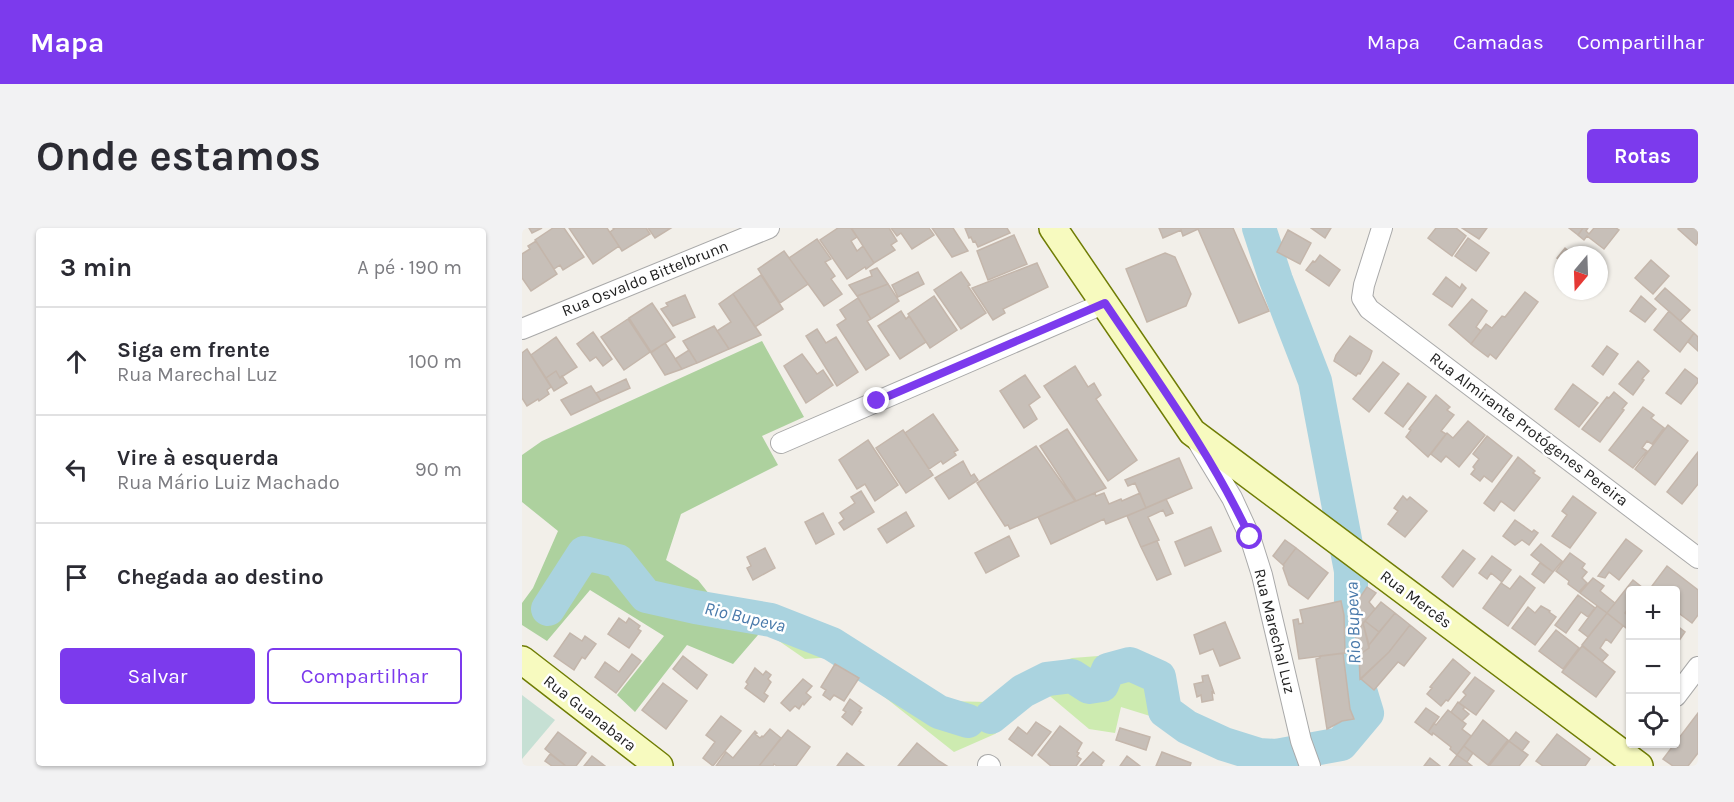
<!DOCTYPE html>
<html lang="pt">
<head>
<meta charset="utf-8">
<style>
	:root { --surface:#fff; --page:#f2f2f3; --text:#2b2b33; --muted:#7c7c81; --line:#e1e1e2; --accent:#7c3aed }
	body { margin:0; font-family:Karla,sans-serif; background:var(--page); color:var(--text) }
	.controls { position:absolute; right:18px; bottom:18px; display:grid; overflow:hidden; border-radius:6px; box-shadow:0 2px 4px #0004 }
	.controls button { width:54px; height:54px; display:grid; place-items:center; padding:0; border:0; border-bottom:2px solid var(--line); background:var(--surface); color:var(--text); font:30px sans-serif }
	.compass { position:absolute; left:1032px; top:18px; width:54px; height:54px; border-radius:50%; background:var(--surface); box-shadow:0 2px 4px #0004; rotate:199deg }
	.stop { position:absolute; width:18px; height:18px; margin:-14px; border:4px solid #7c3aed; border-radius:50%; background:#fff }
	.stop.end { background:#7c3aed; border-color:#fff; box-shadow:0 2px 6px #0008 }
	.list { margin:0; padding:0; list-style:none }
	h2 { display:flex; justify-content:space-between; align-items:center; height:78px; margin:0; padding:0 24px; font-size:26px }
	h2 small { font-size:20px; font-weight:400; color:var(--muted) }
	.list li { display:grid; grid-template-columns:39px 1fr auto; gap:18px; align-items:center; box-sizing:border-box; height:108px; padding:0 24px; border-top:2px solid var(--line) }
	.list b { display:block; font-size:22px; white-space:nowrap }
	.list p { margin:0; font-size:20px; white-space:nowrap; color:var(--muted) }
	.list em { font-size:20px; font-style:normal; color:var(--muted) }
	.actions { display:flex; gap:12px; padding:18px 24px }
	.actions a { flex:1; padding:14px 0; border:2px solid var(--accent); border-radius:6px; text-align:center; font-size:21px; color:var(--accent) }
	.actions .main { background:var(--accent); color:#fff }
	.icon { flex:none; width:33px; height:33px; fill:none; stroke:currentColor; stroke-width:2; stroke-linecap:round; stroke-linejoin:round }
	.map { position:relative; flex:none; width:1176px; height:538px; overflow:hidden; border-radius:6px }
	header { display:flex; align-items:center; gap:36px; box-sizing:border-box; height:84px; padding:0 30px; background:var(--accent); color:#fff }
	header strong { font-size:28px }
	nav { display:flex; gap:33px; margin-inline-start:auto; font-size:21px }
	.intro { display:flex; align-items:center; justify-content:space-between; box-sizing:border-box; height:144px; padding:0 36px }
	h1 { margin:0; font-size:42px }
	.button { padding:15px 27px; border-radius:6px; background:var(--accent); color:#fff; font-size:21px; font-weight:700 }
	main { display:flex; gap:36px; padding:0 36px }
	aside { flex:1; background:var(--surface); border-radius:6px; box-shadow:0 2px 4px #0004 }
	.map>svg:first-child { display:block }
	.grass { fill:#cdebb0 }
	.forest { fill:#add19e }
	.wetland { fill:#c6e0d4 }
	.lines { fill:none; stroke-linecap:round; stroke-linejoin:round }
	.river { stroke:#aad3df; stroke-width:34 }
	.building { fill:#c7bfb8; stroke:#c4b6ab; stroke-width:1.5 }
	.minor-casing { stroke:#a9a9a9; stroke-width:22 }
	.secondary-casing { stroke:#707d05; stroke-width:30 }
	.minor { stroke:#fff; stroke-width:20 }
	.secondary { stroke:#f7fabf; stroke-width:27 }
	.route { stroke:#7c3aed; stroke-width:8 }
	.labels { text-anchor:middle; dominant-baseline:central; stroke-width:5; stroke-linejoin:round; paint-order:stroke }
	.street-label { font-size:16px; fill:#222; stroke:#fff }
	.water-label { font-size:18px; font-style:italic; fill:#4a7aab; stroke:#fff }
</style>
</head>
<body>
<header>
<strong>Mapa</strong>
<nav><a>Mapa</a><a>Camadas</a><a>Compartilhar</a></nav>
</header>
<div class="intro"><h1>Onde estamos</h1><a class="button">Rotas</a></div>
<main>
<aside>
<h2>3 min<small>A pé · 190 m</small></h2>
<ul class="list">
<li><svg class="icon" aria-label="ahead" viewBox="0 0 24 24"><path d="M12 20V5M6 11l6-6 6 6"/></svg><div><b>Siga em frente</b><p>Rua Marechal Luz</p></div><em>100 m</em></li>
<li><svg class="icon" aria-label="left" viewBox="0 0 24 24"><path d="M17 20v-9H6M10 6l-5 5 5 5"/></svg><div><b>Vire à esquerda</b><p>Rua Mário Luiz Machado</p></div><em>90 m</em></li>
<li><svg class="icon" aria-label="arrive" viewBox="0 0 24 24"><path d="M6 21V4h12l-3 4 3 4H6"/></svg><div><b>Chegada ao destino</b></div></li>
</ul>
<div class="actions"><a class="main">Salvar</a><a>Compartilhar</a></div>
</aside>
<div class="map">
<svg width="1176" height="538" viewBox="0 0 1176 538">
	<rect width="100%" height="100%" fill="#f2efe9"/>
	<path class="grass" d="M247 384 329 413 425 473 465 474 495 450 550 430 616 425 638 441 656 485 687 501 718 512 758 520 764 538H731L643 503 641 492 599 479 593 505 567 501 523 464 473 506 432 524 312 429 283 431 241 402 249 392Z"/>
	<path class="forest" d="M240 113 282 189 240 208 256 237 159 286 144 332 176 352 191 371 247 384 249 392 211 436 165 417 113 484 95 467 142 408 68 362 25 413 0 397V375L11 360 36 303 0 274V227L20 213Z"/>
	<path class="wetland" d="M0 467 33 492 0 531Z"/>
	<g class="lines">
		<path class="river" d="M26 381 62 325 96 333 124 368 173 379 249 392 310 416 417 484 446 493
			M469 489 501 463 525 451 550 448 567 459 580 457 586 442 608 436 637 449 643 483 665 499 702 516 737 527 754 528 819 516 845 485 834 449 829 406V343L793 153 754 52 737 0"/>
	</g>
	<path class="building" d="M7 0H20L10 5Z
		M31 0H42L62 29 41 42 38 37 32 41 13 12Z
		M47 0H85L97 18 71 36Z
		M91 0H124L128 6 100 23 88 4 92 1Z
		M126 0H149L133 10Z
		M316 0H329L335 9 329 13 335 23 341 18 352 35 344 41 343 39 325 51 298 12Z
		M331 0H367L375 13 369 17 373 22 352 35 330 1Z
		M369 0H407L412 7 390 21 379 5 375 8Z
		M410 0H431L446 23 430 29Z
		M443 0H485L488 5 456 19 453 13 451 14 449 9 447 10Z
		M637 0H711L747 83 717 95 676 1 661 8 659 2 641 10Z
		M789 0H809L803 10Z
		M914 0H934L944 8 930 28 906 10Z
		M940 0H965L957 11Z
		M1047 0H1061L1056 7Z
		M1061 0H1066L1064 3 1067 6 1072 0H1094L1097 2 1082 21 1065 8 1062 12 1056 7Z
		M1157 0H1176V14L1174 17 1156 1Z
		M766 2 789 15 778 36 755 24Z
		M492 7 505 36 466 52 455 23Z
		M946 10 967 25 954 43 933 28Z
		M295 11 309 31 303 34 313 48 309 51 320 66 302 78 267 30Z
		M14 13 35 46 9 63 0 50V26L8 21 6 18Z
		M1043 20 1051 27H1041V34L1035 30Z
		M262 23 286 56 258 75 236 41Z
		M643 25 653 29 669 66 664 78 625 94 604 41Z
		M798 27 818 42 807 58 784 42 791 33 793 34Z
		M1129 32 1147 48 1131 66 1113 50Z
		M515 35 526 59 481 81 483 85 471 92 450 60Z
		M355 40 366 56 335 68 327 57 350 48 348 43Z
		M396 44 402 56 376 69 370 57Z
		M439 44 448 57 446 58 464 85 439 101 412 62Z
		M239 47 261 81 233 99 211 66Z
		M924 49 938 60 940 56 944 60 930 79 911 66Z
		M366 56 377 73 349 91 335 68Z
		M1143 60 1168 82 1158 93 1133 71Z
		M1003 64 1016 74 974 131 968 126 966 129 949 116 964 96 970 100 980 88 983 89Z
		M211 66 239 107 207 121 195 103 209 94 197 76Z
		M163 67 173 89 151 98 139 81 146 78 144 75Z
		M412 68 435 102 408 120 386 86Z
		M1119 68 1134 81 1123 94 1108 83Z
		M336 70 349 91 345 93 367 127 344 142 315 97 324 91 318 82Z
		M950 71 965 83 954 99 959 103 949 116 927 97Z
		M130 75 153 109 129 124 107 90Z
		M379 83 384 91 387 88 404 114 378 131 356 98Z
		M1147 83 1172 105 1158 124 1132 102Z
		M106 91 128 124 102 142 79 109Z
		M192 98 207 121 175 135 161 113Z
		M295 101 304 115 314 109 336 144 315 158 284 108Z
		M71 104 90 131 81 138 74 129 68 133 55 116Z
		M1172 105 1176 109V123L1166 114Z
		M828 108 850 123 847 132 838 146 836 145 834 148 812 133 814 127Z
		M34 109 55 139 38 150 34 143 24 150 9 127Z
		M143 115 160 141 143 147 129 125Z
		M1085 118 1096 126 1081 147 1070 138Z
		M5 121 29 159 25 162 27 166 17 173 16 171 5 178 0 170V125Z
		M167 122 175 135 160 141 153 131Z
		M280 126 295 146 301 142 311 157 284 175 262 138Z
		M1116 133 1127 143 1120 151 1122 152 1111 167 1097 156Z
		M861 134 877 146 847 184 831 171Z
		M553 138 566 159 572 155 579 167 574 171 615 232 586 253 522 158Z
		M1163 141 1176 151V154L1159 176 1144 165Z
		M34 143 38 150 40 148 45 155 32 163 24 150Z
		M503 147 518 169 507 177 515 191 502 200 478 163Z
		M104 151 108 160 79 173 74 165Z
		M886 155 904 169 881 199 863 185Z
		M1051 156 1076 175 1057 199 1033 181Z
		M69 158 79 173 49 187 39 172Z
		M1092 164 1105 175 1100 181 1102 182 1078 214 1060 201 1085 169 1087 170Z
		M914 167 928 179 925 182 932 187 919 203 924 206 906 229 884 209 889 202 887 201Z
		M1121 179 1132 187 1129 190 1142 200 1130 216 1125 213 1120 220 1125 223 1111 240 1087 222Z
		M411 186 436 222 432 224 434 227 421 236 419 233 407 241 383 205Z
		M946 193 963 207 937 239 924 228 919 234 909 226 925 205 931 210Z
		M1146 197 1166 213 1133 257 1113 241Z
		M545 201 584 260 554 273 518 218Z
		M381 202 411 247 384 265 354 220Z
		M965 208 990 228 970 254 962 248 958 253 949 246 953 241 951 239 957 231 951 226Z
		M346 212 376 257 353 273 343 256 335 261 317 232Z
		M514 218 553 273 488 301 486 297 483 298 455 255Z
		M1176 224V256L1160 276 1145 264Z
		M996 229 1013 243 1011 245 1018 250 992 283 979 273 972 283 962 275Z
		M657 230 670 260 624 280 613 255 606 258 603 252Z
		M441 233 449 248 452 246 456 252 427 271 413 250Z
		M339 263 352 284 322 302 317 295 322 291 318 285 333 275 329 269Z
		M573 265 574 268 582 265 587 276 599 271 600 273 618 265 624 280 584 296 582 291 529 316 516 289Z
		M881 268 885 272 888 269 905 283 883 309 866 296 876 283 872 280Z
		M1051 268 1074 285 1048 320 1030 308 1045 287 1040 283Z
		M644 271 651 285 644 288 641 282 626 289 637 312 619 319 605 288Z
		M384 284 392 298 365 315 356 301Z
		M301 285 312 306 294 316 283 294Z
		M993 292 1010 304 1012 302 1016 305 1007 317 1000 312 993 317 981 308Z
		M689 299 699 323 663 338 653 314Z
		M487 308 497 328 464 345 453 325Z
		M1104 311 1120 323 1097 352 1087 344 1083 350 1076 348Z
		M763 312 774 320 761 337 751 328Z
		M635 313 649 346 635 352 619 319Z
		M1019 316 1040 333 1031 344 1009 327Z
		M243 320 253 340 231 352 225 340 229 338 225 329Z
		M774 320 806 345 786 371 767 357 761 340 762 338 761 337Z
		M941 322 953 331 931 359 920 349Z
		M1048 325 1063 336 1060 340 1065 344 1060 350 1065 355 1057 364 1046 356 1047 353 1034 343Z
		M970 328 989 342 980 354 969 345 965 351 957 345Z
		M1018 335 1031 344 1022 355 1010 346Z
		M1145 338 1176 362V387L1170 395 1154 383V362H1127Z
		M998 348 1013 360 986 398 961 380 979 355 988 361Z
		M1071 350 1082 358 1078 363 1093 375 1085 385 1058 365Z
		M1111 352 1121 360 1120 362H1108V377L1103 385 1108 389V403L1085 385Z
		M845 359 854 365 847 374 853 381 835 403 830 378 835 366 839 368Z
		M1056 367 1073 380 1066 389 1059 384 1044 405 1033 397Z
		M819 373 822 387 823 425 777 431 771 392 776 391 777 396 781 395 778 382Z
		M859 374 873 385 857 404 843 393Z
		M1019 378 1028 383 1027 384 1034 389 1013 417 990 400 1006 379 1013 385Z
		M1075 378 1085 385 1066 409 1057 402Z
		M873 385 888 397 867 424 838 451 837 427 847 420V417Z
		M1085 385 1101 398 1089 415 1084 411 1078 420 1086 427 1080 434 1060 417Z
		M97 390 104 395 107 390 118 398 116 401 119 403 107 420 86 406Z
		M843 393 857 404 847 417 841 395Z
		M703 394 718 430 698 438 691 421 678 426 672 407Z
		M841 395 847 420 837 427 833 406Z
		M888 397 904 410 882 438 876 434 852 462 839 451 867 424Z
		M1154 397 1163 404 1154 417Z
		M1034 402 1057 420 1041 441 1017 423Z
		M48 405 60 413 63 408 74 416 63 431 60 429 52 442 32 428Z
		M1060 418 1093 444 1074 469 1040 444Z
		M821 425 828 481 832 491 820 493 805 501 794 431 798 430V428Z
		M110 426 119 433 94 465 73 449 83 434 97 444Z
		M161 428 185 447 175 461 151 441Z
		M931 431 948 445 926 473 924 472 919 478 905 466 910 460 908 459Z
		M313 436 337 450 322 473 312 467 308 472 301 467 304 462 299 459Z
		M233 440 241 447 244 443 249 447 246 451 249 454 242 465 246 468 242 474 223 460 226 456 224 454Z
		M686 447 692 465 690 464 691 472 680 474 679 467 675 469 672 456 681 454 680 448Z
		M953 449 972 463 954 487 937 475 944 467 941 464Z
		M281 451 290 458 284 465 289 469 282 477 281 475 277 481 273 478 268 483 259 475Z
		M141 455 165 473 144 501 120 482Z
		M328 471 340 480 337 483 339 484 330 497 320 489 324 484 321 482Z
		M936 474 943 479 941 481 947 486 940 493 929 484Z
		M904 480 917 489 906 504 893 494Z
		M926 482 944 496 940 501 949 508 935 527 928 521 929 519 911 505 910 507 906 504 912 495 914 497Z
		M1176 485V525L1166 538H1151L1141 531Z
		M199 488 219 503 191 538 181 530 193 514 184 507Z
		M961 492 986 512 966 537 942 518Z
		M514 494 529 504 510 528 487 511 496 499 505 506Z
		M538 498 560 515 555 524 557 525 555 528 559 531 554 538H529L516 527Z
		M598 500 628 509 624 522 594 512Z
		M248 501 259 510 237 538H194L204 524 211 530 233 503 235 505 233 506 238 510 240 508 241 509Z
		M266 502 288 519 274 538H255L252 536 251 538H237Z
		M36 504 64 525 54 538H44L23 521Z
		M994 504 1007 514 1000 523 987 513Z
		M1035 506 1068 531 1063 538H1021L1014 533Z
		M987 513 1006 527 997 538H967Z
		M395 515 417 533 425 538H376Z
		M942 518 951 525 945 534 935 527Z
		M571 524 582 533 579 537 580 538H558Z
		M640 524 669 535 668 538H634Z
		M325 525 342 538H315Z
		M28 526 44 538H30L23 533Z
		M935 527 945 534 950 538H927Z
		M70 528 83 538H62Z
		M605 528 618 538H598Z
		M908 530 918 538H902Z"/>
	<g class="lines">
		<defs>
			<path id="minor" d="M860 0 842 57 840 70 847 81 1176 330
				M0 101 247 0
				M676 214 710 270 728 309 740 347 779 513 788 538
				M259 215 583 75
				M1154 468 1176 439
				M466 537 468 538"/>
			<path id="secondary" d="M531 0 670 204 1117 538
				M0 432 137 538"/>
		</defs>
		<use href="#minor" class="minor-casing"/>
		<use href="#secondary" class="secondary-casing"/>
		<use href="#minor" class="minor"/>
		<use href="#secondary" class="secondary"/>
	</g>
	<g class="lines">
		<path class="route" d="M355 173 583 75C634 151 689 225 728 309"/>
	</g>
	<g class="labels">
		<g class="street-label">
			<text transform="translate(123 50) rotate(-22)">Rua Osvaldo Bittelbrunn</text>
			<text transform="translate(1007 201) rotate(37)">Rua Almirante Protógenes Pereira</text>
			<text transform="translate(894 371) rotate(37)">Rua Mercês</text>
			<text transform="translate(753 403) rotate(76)">Rua Marechal Luz</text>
			<text transform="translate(68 485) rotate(38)">Rua Guanabara</text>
		</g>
		<g class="water-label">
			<text transform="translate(223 389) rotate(13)">Rio Bupeva</text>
			<text transform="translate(831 395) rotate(-92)">Rio Bupeva</text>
		</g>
	</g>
</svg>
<div class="controls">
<button>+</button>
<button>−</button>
<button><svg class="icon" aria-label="locate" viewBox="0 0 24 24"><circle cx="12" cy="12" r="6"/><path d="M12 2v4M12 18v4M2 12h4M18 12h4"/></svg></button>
</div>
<svg class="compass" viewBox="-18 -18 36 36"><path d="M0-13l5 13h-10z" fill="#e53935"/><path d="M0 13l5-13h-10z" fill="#7c7c81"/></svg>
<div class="stop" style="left:728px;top:309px"></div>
<div class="stop end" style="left:355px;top:173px"></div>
</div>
</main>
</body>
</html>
